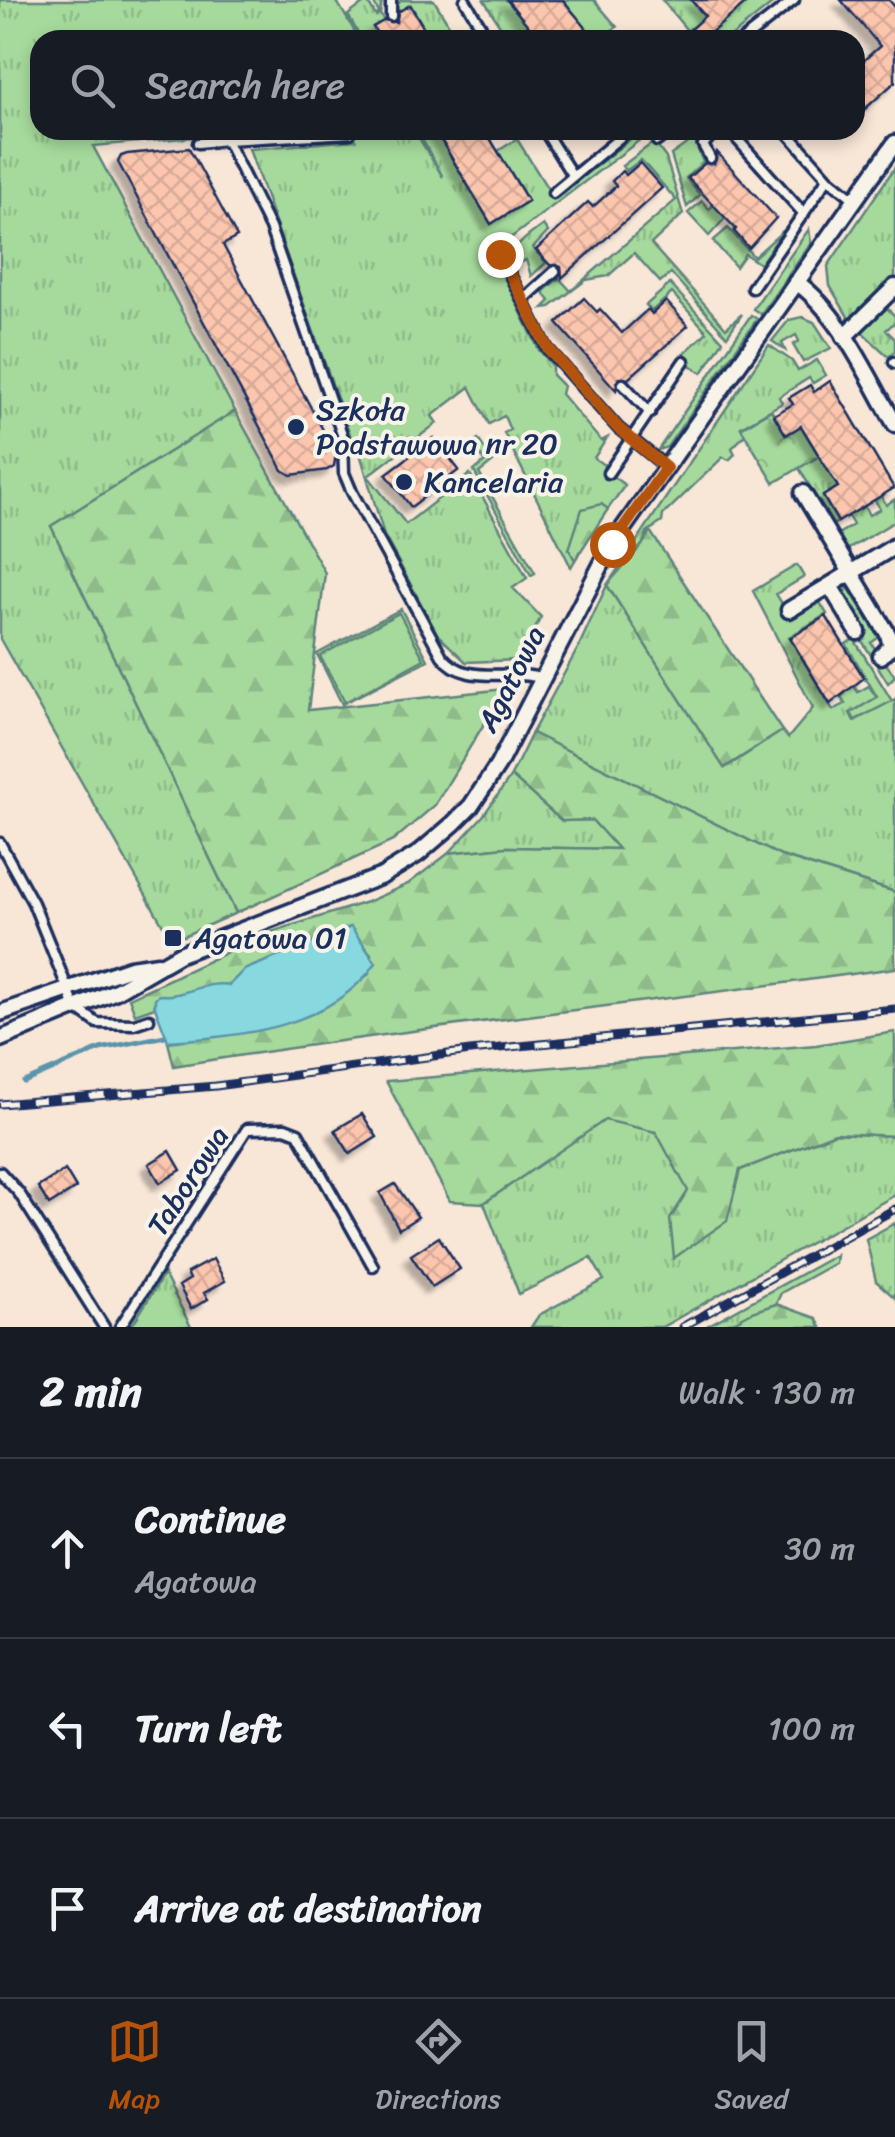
<!DOCTYPE html>
<html lang="en">
<head>
<meta charset="utf-8">
<style>
	:root { --surface:#171b24; --page:#242831; --text:#f1f3f6; --muted:#9ea1a6; --line:#363941; --accent:#b45309 }
	body { margin:0; font-family:Sriracha,sans-serif; background:var(--page); color:var(--text) }
	.stop { position:absolute; width:30px; height:30px; margin:-22px; border:8px solid #b45309; border-radius:50%; background:#fff }
	.stop.end { background:#b45309; border-color:#fff; box-shadow:0 2px 10px #0008 }
	.list { margin:0; padding:0; list-style:none }
	h2 { display:flex; justify-content:space-between; align-items:center; height:130px; margin:0; padding:0 40px; font-size:42px }
	h2 small { font-size:32px; font-weight:400; color:var(--muted) }
	.list li { display:grid; grid-template-columns:65px 1fr auto; gap:30px; align-items:center; box-sizing:border-box; height:180px; padding:0 40px; border-top:2px solid var(--line) }
	.list b { display:block; font-size:38px; white-space:nowrap }
	.list p { margin:0; font-size:32px; white-space:nowrap; color:var(--muted) }
	.list em { font-size:32px; font-style:normal; color:var(--muted) }
	.icon { flex:none; width:55px; height:55px; fill:none; stroke:currentColor; stroke-width:2; stroke-linecap:round; stroke-linejoin:round }
	.map { position:relative; flex:none; width:895px; height:1327px; overflow:hidden }
	.search { position:absolute; background:var(--surface); box-shadow:0 5px 15px #0003; left:30px; right:30px; top:30px; height:110px; display:flex; align-items:center; gap:25px; box-sizing:border-box; padding:0 35px; border-radius:30px; color:var(--muted); font-size:38px }
	.sheet { height:670px; background:var(--surface) }
	nav { display:flex; justify-content:space-around; align-items:center; box-sizing:border-box; height:140px; border-top:2px solid var(--line); background:var(--surface); font-size:28px; color:var(--muted) }
	nav a { display:grid; justify-items:center; gap:5px }
	nav .on { color:var(--accent) }
	.map>svg:first-child { display:block }
	.grass { fill:url(#grass-tufts); stroke:#60847d; stroke-width:2.5 }
	.forest { fill:url(#forest-firs); stroke:#60847d; stroke-width:2.5 }
	.park { fill:url(#park-crowns); stroke:#60847d; stroke-width:2.5 }
	.garden { fill:#a6da9c; stroke:#60847d; stroke-width:2.5 }
	.water { fill:#87d9df; stroke:#5c95ab; stroke-width:2.5 }
	.lines { fill:none; stroke-linecap:round; stroke-linejoin:round }
	.stream { stroke:#5c95ab; stroke-width:5 }
	.building { fill:url(#building-cross-hatch); stroke:#1b2f5e; stroke-width:2.5; filter:url(#shadow) }
	.service-casing { stroke:#1b2f5e; stroke-width:15 }
	.minor-casing { stroke:#1b2f5e; stroke-width:21 }
	.service { stroke:#f7f3e8; stroke-width:8 }
	.minor { stroke:#f7f3e8; stroke-width:14 }
	.rail-casing { stroke:#1b2f5e; stroke-width:9 }
	.rail { stroke:#f7f3e8; stroke-width:5; stroke-dasharray:15; stroke-linecap:butt }
	.route { stroke:#b45309; stroke-width:12 }
	.poi-dot { fill:#1b2f5e; stroke:#f7f3e8; stroke-width:4 }
	.labels { text-anchor:middle; dominant-baseline:central; stroke-width:8; stroke-linejoin:round; paint-order:stroke }
	.poi-label { font-size:30px; fill:#1b2f5e; stroke:#f7f3e8; text-anchor:start }
	.street-label { font-size:30px; fill:#1b2f5e; stroke:#f7f3e8 }
</style>
</head>
<body>
<div class="map">
<svg width="895" height="1327" viewBox="0 0 895 1327">
	<defs>
		<pattern id="grass-tufts" width="24" height="20" patternUnits="userSpaceOnUse" patternTransform="scale(2.5)"><rect width="24" height="20" fill="#a6da9c"/><path d="M3 7l-1-3M5 7V3M7 7l1-3M15 17l-1-3M17 17v-4M19 17l1-3" fill="none" stroke="#8ebb89"/></pattern>
		<pattern id="forest-firs" width="22" height="20" patternUnits="userSpaceOnUse" patternTransform="scale(2.5)"><rect width="22" height="20" fill="#a6da9c"/><path d="M5 1l3.5 6h-7zM16 11l3.5 6h-7z" fill="#8ebb89"/></pattern>
		<pattern id="park-crowns" width="20" height="18" patternUnits="userSpaceOnUse" patternTransform="scale(2.5)"><rect width="20" height="18" fill="#a6da9c"/><path d="M2 6a3 3 0 1 1 6 0M12 15a3 3 0 1 1 6 0" fill="none" stroke="#8ebb89"/></pattern>
		<pattern id="building-cross-hatch" width="8" height="8" patternUnits="userSpaceOnUse" patternTransform="scale(2.5)"><rect width="8" height="8" fill="#fcc6ae"/><path d="M0 0l8 8M0 8l8-8" fill="none" stroke="#d7aa98"/></pattern>
		<filter id="shadow"><feDropShadow dx="-7" dy="7" stdDeviation="2.5" flood-color="#0004"/></filter>
	</defs>
	<rect width="100%" height="100%" fill="#f8e6d7"/>
	<filter id="ink" filterUnits="userSpaceOnUse"><feTurbulence type="fractalNoise" baseFrequency=".01" numOctaves="2"/><feDisplacementMap in="SourceGraphic" scale="20" xChannelSelector="R" yChannelSelector="G"/><feConvolveMatrix kernelMatrix="1 2 1 2 8 2 1 2 1" color-interpolation-filters="sRGB"/></filter>
	<g filter="url(#ink)">
		<path class="grass" d="M0 0H336L360 40H40V130H277L93 146 235 411 51 526 236 913 172 941 0 639Z
			M372 0H382L380 14 384 21 373 27 381 40H362L348 15 367 1 376 16 379 13Z
			M401 0H434L458 40H431L411 5 398 12 396 7Z
			M484 0H507L540 40H513L508 32 505 34Z
			M563 0H594L617 27 596 40Z
			M662 0H691L715 29 748 0H777L727 40H695Z
			M351 130H414L443 177 417 130H435L491 224 528 201 498 151 517 139 554 199 642 130H653L492 252 539 350 552 365V375L563 386 561 394 601 441 607 438 594 458 604 465 603 470 625 485 608 509 601 504 569 549 575 560 571 567 504 433 510 430 504 416 489 424 470 387 432 416 437 423 368 476 406 524 470 474 527 578 513 588 541 617 519 660 466 662 438 635 384 535 357 443H353L249 149 356 140Z
			M706 130 696 145 703 162 686 178 700 195 687 207 671 155Z
			M654 142 666 158 683 214 651 244 726 328 742 314 727 336 671 273 660 282 634 253 608 276 586 280 550 307 543 308 550 301 543 292 559 278 571 291 676 200 641 160 626 171 622 166Z
			M895 167V278L851 322 830 286 828 266Z
			M543 225 548 232 533 248 546 263 531 276 526 260 515 265C509 246 529 236 543 225Z
			M809 229 811 243 761 314 753 309Z
			M670 284 723 341 702 373 679 358 707 332 672 293 652 311 646 305Z
			M886 307 895 316V322L886 330 895 339V351L889 357 862 332Z
			M751 315 757 319 667 447 658 450Z
			M802 317 814 322 831 348 803 362 793 345 799 341 796 335 782 343 785 350 772 341 789 320Z
			M769 345 792 361 798 371 817 360 826 375 813 383 809 378 779 397 782 403 741 427 745 435 732 448 735 454 729 460 723 457 663 515 662 522 647 532 643 544 607 585 725 768 782 731 788 738 813 708 753 591 797 565 804 577 776 594 791 618 819 601 827 614 789 637 833 710 845 704 841 697 853 685 858 692 869 686 877 698 850 713 854 721 895 699V892L781 856 532 733 578 648 607 585Z
			M819 456 838 487 823 497 838 522 832 525 799 468Z
			M881 496 886 505 895 499V521L847 550 838 534 853 525 848 516 864 506 869 515 880 509 875 500Z
			M401 609 428 660 342 704 317 654Z
			M511 776 562 821 592 820 619 849 506 847 449 853 483 816Z
			M605 1119 656 1132 689 1191 671 1219 740 1170 835 1133 895 1136V1195L662 1327H531L539 1315 604 1280 591 1258 519 1294 484 1203Z
			M895 1223V1298L876 1281 866 1239Z
			M836 1255 835 1263 781 1293 776 1304C752 1312 731 1327 705 1327Z
			M164 1274 191 1327H131Z"/>
		<path class="forest" d="M235 411 325 573 308 710 505 689 435 805 393 841 236 913 51 526Z
			M601 504 608 509 575 560 569 549 582 509Z
			M650 531 782 731 724 768 607 585 643 544Z
			M532 733 781 856 895 892V968C655 1002 414 1027 174 1066L168 1042 259 1030 352 986 369 974 371 954 350 927 244 970 229 985C205 981 184 1001 163 995L154 1003 155 1007 135 1014 129 998 255 939 258 944 272 938 271 932 367 902 408 884 449 853 506 847 618 849 592 820 562 821 511 776Z
			M895 1032V1136L835 1133 740 1170 727 1221 674 1258 670 1219 688 1191 656 1132 605 1120 484 1203 450 1201 386 1081 816 1045Z
			M776 1304 816 1318 821 1327H725L752 1312Z"/>
		<path class="park" d="M771 410 786 435 801 426 819 456 774 483 741 428Z"/>
		<path class="garden" d="M702 201 709 209 715 204 727 216 709 236 688 213Z
			M728 228 754 257 784 230 760 264 745 254 736 267 713 241Z
			M478 439 493 462 479 473 535 573 531 575 474 471 485 462 472 443Z
			M848 587 879 637 871 643 895 676 888 683 859 636 865 632 844 596Z
			M399 613 424 659 345 702 320 656Z
			M854 639 892 701 855 720 851 713 877 697 846 644Z"/>
		<path class="water" d="M351 927 376 963C330 1028 241 1037 168 1041L155 1007V998L159 995C183 998 205 980 229 985L244 970Z"/>
		<g class="lines">
			<path class="stream" d="M24 1082 100 1049 165 1036"/>
		</g>
		<path class="building" d="M507 0H563L596 40H540Z
			M691 0H750L702 40H678L705 16Z
			M841 0H889L895 7V82L855 118V68L880 46Z
			M410 5 431 40H381L373 27 385 20 396 22 398 12Z
			M435 130H485L528 201 491 224Z
			M189 148 237 237 223 245 336 454 334 466 327 470 291 475 283 470 118 162 121 156 127 154Z
			M717 152 776 218 749 248 734 231 736 229 688 178 705 163 714 164Z
			M640 163 662 188 562 278 561 267 550 265 536 250 588 202 593 207 616 186 612 181 622 171 626 175Z
			M584 298 597 312 600 309 622 333 648 309 652 314 666 301 688 326 628 379 619 378 616 390 557 323Z
			M830 381 894 488 838 522 823 496 838 487 801 426 786 435 774 415 793 404 789 398 810 385 814 392Z
			M434 438 459 470 411 507 386 474Z
			M826 616 864 678 830 704 790 638Z
			M362 1114 377 1137 350 1154 335 1130Z
			M170 1151 181 1170 160 1183 149 1164Z
			M65 1170 76 1188 49 1205 38 1187Z
			M395 1184 418 1217 399 1229 380 1193Z
			M439 1237 460 1269 432 1287 411 1255Z
			M213 1259 225 1281 204 1293 208 1299 191 1309 179 1286 190 1279 187 1273Z"/>
		<g class="lines">
			<defs>
				<path id="service" d="M391 0V16
					M465 0 489 40
					M743 40 794 0
					M544 130 572 175
					M729 130 804 214
					M350 133 226 140 270 228 343 437 344 473 352 492 442 656C466 687 507 668 540 678
					M657 141 671 130
					M198 143 226 140
					M710 158 703 145 716 130
					M828 178 853 198
					M553 193 629 130
					M497 249 547 348 618 428 666 467
					M752 288 828 178 785 130
					M523 300 555 271
					M894 362 895 363
					M623 384 650 413
					M608 473 684 361
					M0 843 33 903 75 1007 97 1023 134 1024 149 1019
					M0 1172 19 1193 104 1327
					M120 1327 247 1129 285 1128 298 1133 373 1266"/>
				<path id="minor" d="M796 282C839 311 869 379 895 424
					M844 337 895 287
					M803 493 888 634 891 646 881 656
					M830 586 858 632
					M789 610 895 546
					M0 1013 130 968 158 964
					M0 1039 116 991 180 954 382 876 418 854 453 824 471 806 498 765 612 544 895 143"/>
			</defs>
			<use href="#service" class="service-casing"/>
			<use href="#minor" class="minor-casing"/>
			<use href="#service" class="service"/>
			<use href="#minor" class="minor"/>
			<defs>
				<path id="rail" d="M0 1104 216 1086 470 1051 895 1009
					M682 1327 895 1209"/>
			</defs>
			<use href="#rail" class="rail-casing"/>
			<use href="#rail" class="rail"/>
		</g>
	</g>
	<g class="lines" filter="url(#ink)">
		<path class="route" d="M500 254 548 348 618 428 666 468 612 544"/>
	</g>
	<g class="poi-dot">
		<circle cx="296" cy="427" r="10"/>
		<circle cx="404" cy="482" r="10"/>
		<rect x="163" y="928" width="20" height="20" rx="5"/>
	</g>
	<g class="labels">
		<g class="poi-label">
			<text x="316" y="410">Szkoła<tspan x="316" dy="34">Podstawowa nr 20</tspan></text>
			<text x="424" y="482">Kancelaria</text>
			<text x="193" y="938">Agatowa 01</text>
		</g>
		<g class="street-label">
			<text transform="translate(511 679) rotate(-63)">Agatowa</text>
			<text transform="translate(188 1181) rotate(-57)">Taborowa</text>
		</g>
	</g>
</svg>
<div class="stop" style="left:612px;top:544px"></div>
<div class="stop end" style="left:500px;top:254px"></div>
<div class="search"><svg class="icon" aria-label="search" viewBox="0 0 24 24"><circle cx="10" cy="10" r="6"/><path d="M15 15l6 6"/></svg>Search here</div>
</div>
<section class="sheet">
<h2>2 min<small>Walk · 130 m</small></h2>
<ul class="list">
<li><svg class="icon" aria-label="ahead" viewBox="0 0 24 24"><path d="M12 20V5M6 11l6-6 6 6"/></svg><div><b>Continue</b><p>Agatowa</p></div><em>30 m</em></li>
<li><svg class="icon" aria-label="left" viewBox="0 0 24 24"><path d="M17 20v-9H6M10 6l-5 5 5 5"/></svg><div><b>Turn left</b></div><em>100 m</em></li>
<li><svg class="icon" aria-label="arrive" viewBox="0 0 24 24"><path d="M6 21V4h12l-3 4 3 4H6"/></svg><div><b>Arrive at destination</b></div></li>
</ul>
</section>
<nav>
<a class="on"><svg class="icon" aria-label="map" viewBox="0 0 24 24"><path d="M3 6l6-2 6 2 6-2v14l-6 2-6-2-6 2zM9 4v14M15 6v14"/></svg>Map</a>
<a><svg class="icon" aria-label="directions" viewBox="0 0 24 24"><path d="M12 3l9 9-9 9-9-9zM9 14v-3h6M13 9l2 2-2 2"/></svg>Directions</a>
<a><svg class="icon" aria-label="saved" viewBox="0 0 24 24"><path d="M7 4h10v16l-5-4-5 4z"/></svg>Saved</a>
</nav>
</body>
</html>
